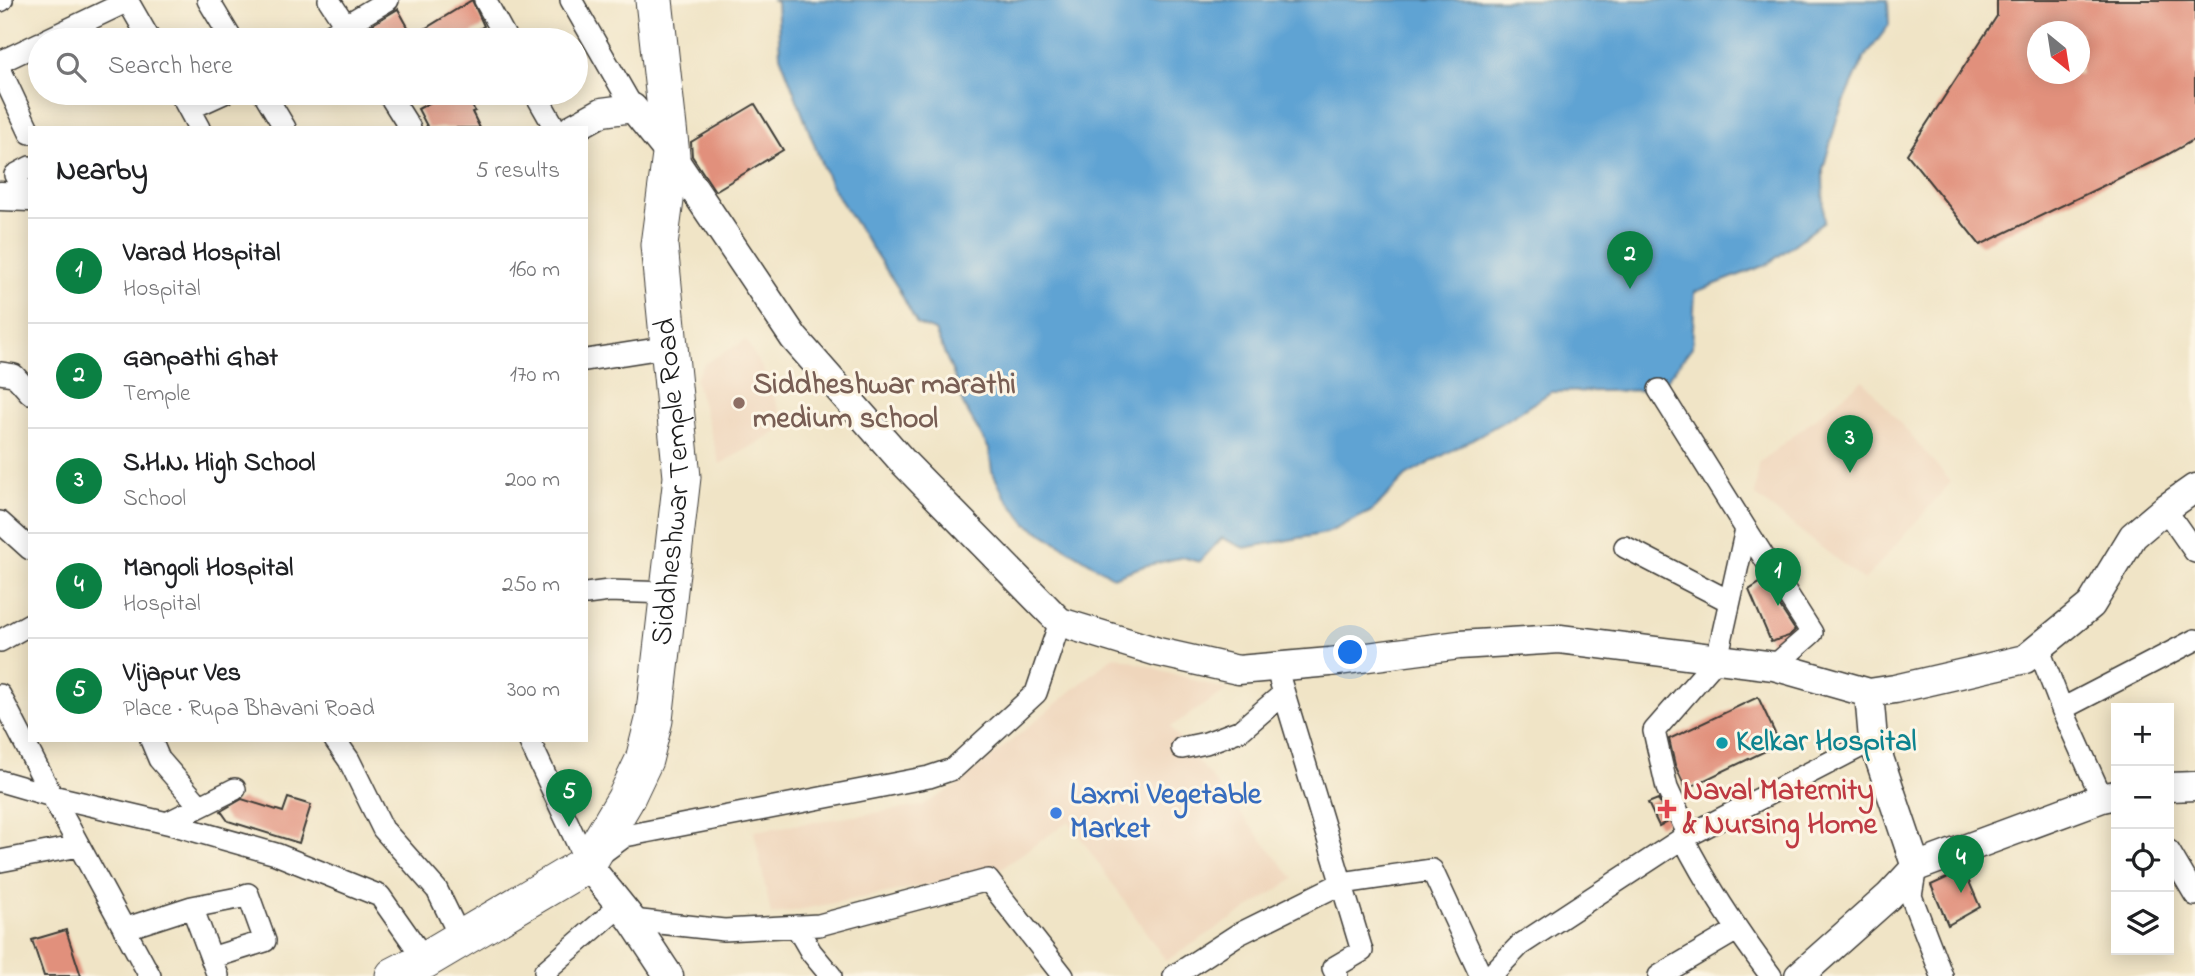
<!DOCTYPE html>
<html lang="en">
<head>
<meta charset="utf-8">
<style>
	:root { --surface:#fff; --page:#f6f6f6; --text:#202124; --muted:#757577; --line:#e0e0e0; --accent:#0b8043 }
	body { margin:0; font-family:"Indie Flower",sans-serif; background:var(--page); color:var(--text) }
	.controls { position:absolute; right:21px; bottom:21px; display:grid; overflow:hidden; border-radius:0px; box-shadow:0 4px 18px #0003 }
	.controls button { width:63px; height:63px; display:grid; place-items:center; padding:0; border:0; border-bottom:2px solid var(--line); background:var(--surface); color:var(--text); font:35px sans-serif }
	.compass { position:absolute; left:2027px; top:21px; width:63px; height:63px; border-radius:50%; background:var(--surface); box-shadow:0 4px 18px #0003; rotate:150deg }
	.you { position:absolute; left:1351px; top:653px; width:24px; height:24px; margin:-18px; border:5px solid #fff; border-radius:50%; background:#1a73e8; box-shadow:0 0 0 10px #1a73e833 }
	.badge { display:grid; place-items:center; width:46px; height:46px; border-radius:50%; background:var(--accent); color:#fff; font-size:23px; font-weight:700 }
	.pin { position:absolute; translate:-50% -58px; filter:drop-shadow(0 2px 4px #0008) }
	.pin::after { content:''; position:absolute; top:37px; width:24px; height:21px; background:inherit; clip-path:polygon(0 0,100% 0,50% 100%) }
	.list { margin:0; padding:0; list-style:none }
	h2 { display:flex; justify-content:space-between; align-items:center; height:91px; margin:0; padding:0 28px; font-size:30px }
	h2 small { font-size:23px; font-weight:400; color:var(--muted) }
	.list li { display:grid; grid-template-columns:46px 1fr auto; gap:21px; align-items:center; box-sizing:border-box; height:105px; padding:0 28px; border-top:2px solid var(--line) }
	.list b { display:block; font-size:26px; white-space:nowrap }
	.list p { margin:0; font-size:23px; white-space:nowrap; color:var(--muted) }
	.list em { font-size:23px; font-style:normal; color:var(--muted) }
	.icon { flex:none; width:38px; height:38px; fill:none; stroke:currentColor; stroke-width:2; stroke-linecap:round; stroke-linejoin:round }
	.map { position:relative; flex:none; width:2195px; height:976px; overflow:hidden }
	.search { position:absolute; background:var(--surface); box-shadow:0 4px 18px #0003; left:28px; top:28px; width:560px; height:77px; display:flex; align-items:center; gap:18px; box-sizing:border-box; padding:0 24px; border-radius:38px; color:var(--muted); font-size:26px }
	.panel { position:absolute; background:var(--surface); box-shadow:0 4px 18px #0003; left:28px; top:126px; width:560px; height:616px; border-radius:0px }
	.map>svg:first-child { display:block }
	.built { fill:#efd6bc }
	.water { fill:#5ea3d3; stroke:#3d6078; stroke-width:2 }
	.building { fill:#e1907c; fill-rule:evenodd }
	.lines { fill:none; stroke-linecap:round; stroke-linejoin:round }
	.street-casing { stroke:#3c3a36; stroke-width:24 }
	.secondary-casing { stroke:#3c3a36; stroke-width:31 }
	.highway-casing { stroke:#3c3a36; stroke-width:39 }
	.street { stroke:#fff; stroke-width:21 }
	.secondary { stroke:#fff; stroke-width:28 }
	.highway { stroke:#fff; stroke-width:37 }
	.education-dot { fill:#8d6e63; stroke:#fcf5e5; stroke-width:2.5 }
	.culture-dot { fill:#0f9aa8; stroke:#fcf5e5; stroke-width:2.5 }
	.health-dot { fill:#e0444e; stroke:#fcf5e5; stroke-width:2.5 }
	.shop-dot { fill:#3f7fe0; stroke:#fcf5e5; stroke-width:2.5 }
	.labels { text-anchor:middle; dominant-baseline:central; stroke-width:6; stroke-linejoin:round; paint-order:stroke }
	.education-label { font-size:30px; font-weight:bold; fill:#785e54; stroke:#fcf5e5; text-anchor:start }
	.street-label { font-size:30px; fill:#1c1c1c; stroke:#fcf5e5 }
	.culture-label { font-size:30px; font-weight:bold; fill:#0d838f; stroke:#fcf5e5; text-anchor:start }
	.health-label { font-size:30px; font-weight:bold; fill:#be3a42; stroke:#fcf5e5; text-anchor:start }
	.shop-label { font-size:30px; font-weight:bold; fill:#366cbe; stroke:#fcf5e5; text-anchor:start }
</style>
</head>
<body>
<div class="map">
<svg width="2195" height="976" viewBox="0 0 2195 976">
	<rect width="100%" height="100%" fill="#fcf5e5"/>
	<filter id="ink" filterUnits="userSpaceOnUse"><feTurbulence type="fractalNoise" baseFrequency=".0143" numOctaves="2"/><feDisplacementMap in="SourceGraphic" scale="14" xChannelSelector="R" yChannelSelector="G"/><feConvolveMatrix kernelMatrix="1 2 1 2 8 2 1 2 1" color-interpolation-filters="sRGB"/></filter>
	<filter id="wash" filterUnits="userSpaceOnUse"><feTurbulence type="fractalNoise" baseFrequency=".00686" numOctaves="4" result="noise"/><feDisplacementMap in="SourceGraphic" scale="28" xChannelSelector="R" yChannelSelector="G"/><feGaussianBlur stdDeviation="1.57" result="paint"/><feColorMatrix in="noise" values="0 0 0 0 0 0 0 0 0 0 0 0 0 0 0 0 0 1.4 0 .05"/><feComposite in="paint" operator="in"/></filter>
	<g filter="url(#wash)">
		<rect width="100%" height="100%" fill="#f0e4c6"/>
		<path class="built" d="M746 340 763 370 786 427 720 464 695 379 704 364Z
			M1863 380 1951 482 1864 581 1755 495 1759 463Z
			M1114 656 1227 690 1170 727 1294 879 1166 961 1069 821 996 872 771 915 754 831 921 806 955 787Z"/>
		<path class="water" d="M772 0H1888L1889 25 1863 60 1838 116 1823 169 1824 222 1768 264 1695 292 1692 347 1659 390 1551 392 1512 417 1406 476 1372 511 1327 533 1244 548 1222 538 1199 562 1183 557 1144 566 1113 577 1027 524 1004 495 992 471 989 449 963 404 953 373 935 331 917 324 898 288 833 189 822 165 780 55 777 2Z"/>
		<g id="blocks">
			<path class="building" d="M472 0 484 26 460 40H375L368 27 398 9 413 36Z
				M1997 0H2195V139L2165 156 1980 245 1907 154 1997 16ZM2038 32H2080V74H2038Z
				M447 93H465L475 111 472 112 480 128H428L418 109Z
				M755 104 783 150 715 191 692 156 691 142Z
				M1763 581 1795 630 1789 636 1771 642 1749 590Z
				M1758 697 1780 744 1686 789 1675 765 1669 739Z
				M288 798 311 805 299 843 228 821 221 811 242 799 283 812Z
				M1658 799 1668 821 1659 826 1648 803Z
				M1964 870 1980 907 1948 925 1931 885Z
				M66 930 81 976H44L32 940Z"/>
		</g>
	</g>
	<g filter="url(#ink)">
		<use href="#blocks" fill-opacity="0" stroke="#3c3a36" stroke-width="2"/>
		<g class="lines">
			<defs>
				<path id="street" d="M127 0 150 40
					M208 0 232 40
					M329 0 355 40
					M485 0 507 40
					M571 0 633 108
					M0 1 2 0
					M46 40 128 1
					M321 40 388 0
					M0 62 40 43
					M0 69 30 133
					M180 93 199 128
					M264 93 285 128
					M388 93 410 128
					M535 93 555 128
					M189 109 224 93
					M27 197 15 175 30 167
					M586 360 669 347
					M0 373 14 375 30 393
					M1659 390 1746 529 1717 659 1654 731 1667 788 1689 836
					M2165 509 2195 552
					M0 522 30 549
					M1746 529 1812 633 1774 666
					M1625 547 1729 601
					M586 594 609 591 669 593
					M0 641 30 624
					M2038 647 2062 709 2102 798
					M1276 667 1362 951 1333 968 1337 976
					M0 695 52 796 150 976
					M2062 709 2195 640
					M151 740 159 759 199 805
					M335 740 349 760 383 829 437 890 461 939
					M529 740 587 864 625 836 929 777 953 769 1036 693 1060 622
					M1182 748 1206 743 1241 730 1284 693
					M0 781 52 796 167 823 276 854 380 896 425 960 422 968
					M167 823 235 789
					M1683 838C1708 887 1738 932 1771 976
					M2169 851 2195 895
					M0 861 79 846
					M1916 867 1911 896 1942 976
					M632 920 724 930 819 925 988 880 1063 976
					M796 926 811 952 831 976
					M124 929 192 907
					M211 958 265 941 248 894 238 898 192 907 218 976
					M547 976 545 971 620 906
					M1174 976 1237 935 1342 883 1432 870 1481 976
					M1490 976 1520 945 1680 840 1873 740
					M1659 976 1737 930"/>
				<path id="secondary" d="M573 128 602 112 633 108 671 155 794 338 904 463 1060 622 1158 652 1238 670 1330 662 1459 645 1560 639 1774 666 1869 693 1895 689 2025 659 2091 605 2133 536 2165 509 2195 488
					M0 196 30 197
					M1869 693 1873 740 1916 867
					M2169 787 2195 786
					M587 864 632 920 669 976
					M1799 976 1889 896 1916 867 2102 798 2116 795"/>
				<g id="highway">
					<path id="s1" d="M394 976 425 960 587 864 625 800 644 760 654 720 682 477 659 245 671 155 654 0"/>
				</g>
			</defs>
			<use href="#street" class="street-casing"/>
			<use href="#secondary" class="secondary-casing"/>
			<use href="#highway" class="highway-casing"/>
			<use href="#street" class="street"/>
			<use href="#secondary" class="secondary"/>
			<use href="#highway" class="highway"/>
		</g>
	</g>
	<circle class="education-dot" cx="739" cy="403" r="7"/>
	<circle class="culture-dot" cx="1722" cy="743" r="7"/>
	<path class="health-dot" d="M1663.5 798.5h7v7h7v7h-7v7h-7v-7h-7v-7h7z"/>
	<circle class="shop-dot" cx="1056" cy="813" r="7"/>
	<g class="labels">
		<g class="education-label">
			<text x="753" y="386">Siddheshwar marathi<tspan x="753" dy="34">medium school</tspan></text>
		</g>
		<g class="street-label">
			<text stroke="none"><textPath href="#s1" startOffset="623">Siddheshwar Temple Road</textPath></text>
		</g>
		<g class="culture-label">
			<text x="1736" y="743">Kelkar Hospital</text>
		</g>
		<g class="health-label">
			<text x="1683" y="792">Naval Maternity<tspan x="1683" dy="34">&amp; Nursing Home</tspan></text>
		</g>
		<g class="shop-label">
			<text x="1070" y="796">Laxmi Vegetable<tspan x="1070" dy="34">Market</tspan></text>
		</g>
	</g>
</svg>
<div class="controls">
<button>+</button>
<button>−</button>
<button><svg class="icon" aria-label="locate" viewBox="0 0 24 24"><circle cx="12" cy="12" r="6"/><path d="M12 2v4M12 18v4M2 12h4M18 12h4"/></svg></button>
<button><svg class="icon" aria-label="layers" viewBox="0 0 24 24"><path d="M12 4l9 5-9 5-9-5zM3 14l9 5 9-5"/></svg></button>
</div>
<svg class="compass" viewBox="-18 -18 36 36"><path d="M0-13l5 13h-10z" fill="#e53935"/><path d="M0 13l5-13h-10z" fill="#757577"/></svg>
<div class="you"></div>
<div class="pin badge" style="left:1778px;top:606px">1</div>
<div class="pin badge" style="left:1630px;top:289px">2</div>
<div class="pin badge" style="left:1850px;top:473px">3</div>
<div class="pin badge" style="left:1961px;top:893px">4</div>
<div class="pin badge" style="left:569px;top:827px">5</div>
<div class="search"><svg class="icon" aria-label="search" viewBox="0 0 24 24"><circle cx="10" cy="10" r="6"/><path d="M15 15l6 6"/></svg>Search here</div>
<section class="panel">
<h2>Nearby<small>5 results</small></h2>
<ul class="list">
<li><span class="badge">1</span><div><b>Varad Hospital</b><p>Hospital</p></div><em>160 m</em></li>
<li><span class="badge">2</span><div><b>Ganpathi Ghat</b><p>Temple</p></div><em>170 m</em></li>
<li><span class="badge">3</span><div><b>S.H.N. High School</b><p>School</p></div><em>200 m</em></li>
<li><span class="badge">4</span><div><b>Mangoli Hospital</b><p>Hospital</p></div><em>250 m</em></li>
<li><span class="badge">5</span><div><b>Vijapur Ves</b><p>Place · Rupa Bhavani Road</p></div><em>300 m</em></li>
</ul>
</section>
</div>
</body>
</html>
